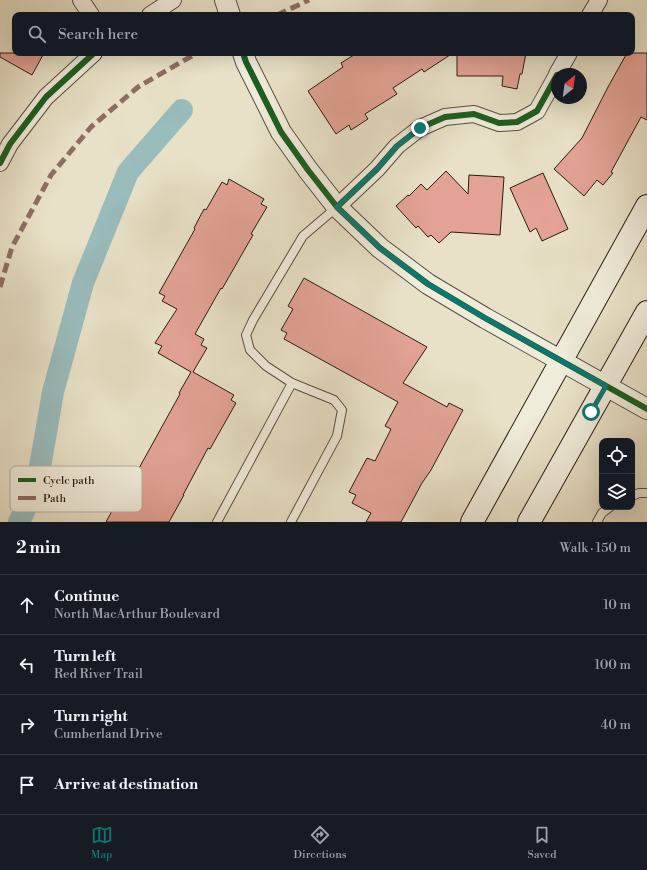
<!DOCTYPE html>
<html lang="en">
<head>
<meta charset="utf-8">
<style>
	:root { --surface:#171b24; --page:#242831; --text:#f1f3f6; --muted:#9ea1a6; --line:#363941; --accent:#0f766e }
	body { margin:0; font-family:"Libre Bodoni",serif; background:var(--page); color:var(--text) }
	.controls { position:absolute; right:12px; bottom:12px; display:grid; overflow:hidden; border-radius:8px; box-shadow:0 4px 16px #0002 }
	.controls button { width:36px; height:36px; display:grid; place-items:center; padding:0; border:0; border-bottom:1px solid var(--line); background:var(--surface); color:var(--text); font:20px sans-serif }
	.compass { position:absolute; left:551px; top:68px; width:36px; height:36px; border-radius:50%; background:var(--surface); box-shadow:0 4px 16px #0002; rotate:29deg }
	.stop { position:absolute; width:12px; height:12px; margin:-9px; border:3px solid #0f766e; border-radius:50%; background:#fff }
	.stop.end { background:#0f766e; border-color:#fff; box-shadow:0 1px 4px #0008 }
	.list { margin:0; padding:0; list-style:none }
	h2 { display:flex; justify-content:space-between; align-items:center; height:52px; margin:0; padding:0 16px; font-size:17px }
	h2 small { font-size:13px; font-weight:400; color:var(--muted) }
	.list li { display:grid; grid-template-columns:26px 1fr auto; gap:12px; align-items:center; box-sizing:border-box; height:60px; padding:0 16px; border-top:1px solid var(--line) }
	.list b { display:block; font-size:15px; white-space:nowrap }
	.list p { margin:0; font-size:13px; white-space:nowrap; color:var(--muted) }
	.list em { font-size:13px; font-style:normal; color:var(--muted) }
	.icon { flex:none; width:22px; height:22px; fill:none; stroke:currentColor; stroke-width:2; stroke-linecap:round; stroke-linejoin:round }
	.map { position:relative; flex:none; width:647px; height:522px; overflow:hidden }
	.search { position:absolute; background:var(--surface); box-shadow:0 4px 16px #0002; left:12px; right:12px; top:12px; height:44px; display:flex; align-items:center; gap:10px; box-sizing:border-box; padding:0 14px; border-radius:8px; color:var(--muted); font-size:15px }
	.sheet { height:292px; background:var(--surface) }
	nav { display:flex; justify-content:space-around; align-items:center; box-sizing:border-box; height:56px; border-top:1px solid var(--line); background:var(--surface); font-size:11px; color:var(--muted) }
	nav a { display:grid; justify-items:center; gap:2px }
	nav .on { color:var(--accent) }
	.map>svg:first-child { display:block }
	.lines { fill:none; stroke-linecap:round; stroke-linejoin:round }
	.canal { stroke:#99bcbd; stroke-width:22 }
	.building { fill:#e3a295; stroke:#2c1c13 }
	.service-casing { stroke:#5b4d40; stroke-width:10 }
	.minor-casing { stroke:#5b4d40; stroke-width:18 }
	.tertiary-casing { stroke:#5b4d40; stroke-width:22 }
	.secondary-casing { stroke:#2c1c13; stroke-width:24 }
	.service { stroke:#f0ecdb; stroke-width:8 }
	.minor { stroke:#f0ecdb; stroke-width:16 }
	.tertiary { stroke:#f0ecdb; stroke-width:20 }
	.secondary { stroke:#f0ecdb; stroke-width:22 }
	.quiet { stroke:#8d6e63; stroke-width:5; stroke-dasharray:10 5; stroke-linecap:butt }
	.cycleway-casing { stroke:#f0ecdb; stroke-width:8 }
	.cycleway { stroke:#1b5e20; stroke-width:6 }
	.route { stroke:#0f766e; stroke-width:5 }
	.key { fill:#f0ecdb; stroke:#b5ae9f; stroke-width:1 }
	.key-label { font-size:11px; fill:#2c1c13 }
</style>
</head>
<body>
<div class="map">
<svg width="647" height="522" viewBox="0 0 647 522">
	<rect width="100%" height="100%" fill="#e8e1c7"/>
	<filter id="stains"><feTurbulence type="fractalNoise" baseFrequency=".005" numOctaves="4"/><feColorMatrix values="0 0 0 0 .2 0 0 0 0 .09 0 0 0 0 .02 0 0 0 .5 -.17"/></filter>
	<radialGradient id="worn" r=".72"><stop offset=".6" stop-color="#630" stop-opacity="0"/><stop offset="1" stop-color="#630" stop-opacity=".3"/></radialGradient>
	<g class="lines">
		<path class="canal" d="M19 522 37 484 53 392 83 283 128 172 182 110"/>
	</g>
	<path class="building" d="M0 53H44L32 75 0 57Z
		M357 53H453L424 72 422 69 393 88 397 94 365 114 368 119 351 130 349 125 336 134 308 91 343 67 341 63Z
		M457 53H526L522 74H520L517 89 502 86 503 76H457Z
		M627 53H647V120L641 117 611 172 613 173 603 185 597 180 584 196 554 169 582 138 608 87Z
		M446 171 468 194 469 175 504 177 500 235 451 232 439 243 431 235 428 237 418 226 416 228 396 206 408 195 409 196 421 184 427 190Z
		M543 173 568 229 542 241 536 228 530 232 510 188Z
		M229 179 264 199 261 204 267 207 251 234 253 235 222 289 221 288 195 334 204 339 201 345 207 348 193 372 234 395 231 400 236 403 210 449 208 448 183 495H184L169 522H106L135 468 138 470 180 394 179 393 191 372 158 353 162 346 155 343 177 309 162 301 165 296 159 293 195 229 194 228 204 209 206 210 222 182 227 185Z
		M304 278 427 347 403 383 447 407 449 403 463 410 431 470 422 483 401 522H366L371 513 352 503 356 495 349 492 367 458 375 461 391 429 385 426 398 402 284 339 287 333 281 330 293 309 288 306Z"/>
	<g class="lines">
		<defs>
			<path id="service" d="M632 496 639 493H647
				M217 522 292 383
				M291 522 337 436 342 410 334 400 292 383 266 366 250 350 246 335 253 320 303 236 337 207
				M597 522 602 513 610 507"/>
			<path id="minor" d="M81 0 91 15
				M150 15 173 0
				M590 15 599 0
				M557 74 569 53
				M0 163 10 144 46 97 94 53
				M337 207 377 169 397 146 420 128 445 117 474 114 499 123 517 122 537 111 557 75"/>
			<path id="tertiary" d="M225 0 230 15
				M243 53 246 62 281 132 308 170 337 207 380 248 428 284 485 318 647 409"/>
			<path id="secondary" d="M472 522 647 206
				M529 522 647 312"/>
		</defs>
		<use href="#service" class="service-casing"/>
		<use href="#minor" class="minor-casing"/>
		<use href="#tertiary" class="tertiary-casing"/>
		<use href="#secondary" class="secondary-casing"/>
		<use href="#service" class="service"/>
		<use href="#minor" class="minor"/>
		<use href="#tertiary" class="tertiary"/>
		<use href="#secondary" class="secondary"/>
		<path class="quiet" d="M277 15 309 0
			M0 287 12 247 51 175 91 127 138 87 197 53"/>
		<defs>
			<path id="cycleway" d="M243 53 246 62 281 132 308 170 337 207 380 248 428 284 485 318 647 409
				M0 163 10 144 46 97 94 53
				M337 207 377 169 397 146 420 128 445 117 474 114 499 123 517 122 537 111 557 75"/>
		</defs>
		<use href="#cycleway" class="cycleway-casing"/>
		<use href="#cycleway" class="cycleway"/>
	</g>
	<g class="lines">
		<path class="route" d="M420 128 397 146 377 169 337 207 380 248 428 284 485 318 606 386 591 412"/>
	</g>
	<rect x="10" y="466" width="132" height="46" rx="6" class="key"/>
	<rect x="18" y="478" width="18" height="4" fill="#1b5e20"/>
	<rect x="18" y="496" width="18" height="4" fill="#8d6e63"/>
	<g class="key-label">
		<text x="43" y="484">Cycle path</text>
		<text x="43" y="502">Path</text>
	</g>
	<rect width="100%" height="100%" filter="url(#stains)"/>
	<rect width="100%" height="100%" fill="url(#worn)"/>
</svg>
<div class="controls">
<button><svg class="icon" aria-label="locate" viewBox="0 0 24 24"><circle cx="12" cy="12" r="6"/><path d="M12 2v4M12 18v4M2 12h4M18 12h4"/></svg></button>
<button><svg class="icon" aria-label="layers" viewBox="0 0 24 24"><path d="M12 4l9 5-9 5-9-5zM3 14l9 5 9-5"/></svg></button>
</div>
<svg class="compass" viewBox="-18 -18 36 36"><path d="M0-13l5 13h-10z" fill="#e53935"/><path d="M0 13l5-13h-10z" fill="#9ea1a6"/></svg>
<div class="stop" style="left:591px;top:412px"></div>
<div class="stop end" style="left:420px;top:128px"></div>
<div class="search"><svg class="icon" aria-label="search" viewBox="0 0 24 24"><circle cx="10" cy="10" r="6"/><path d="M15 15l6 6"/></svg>Search here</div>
</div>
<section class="sheet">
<h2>2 min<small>Walk · 150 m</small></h2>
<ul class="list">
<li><svg class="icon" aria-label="ahead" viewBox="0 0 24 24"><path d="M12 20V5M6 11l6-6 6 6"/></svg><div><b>Continue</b><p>North MacArthur Boulevard</p></div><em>10 m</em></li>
<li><svg class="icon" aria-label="left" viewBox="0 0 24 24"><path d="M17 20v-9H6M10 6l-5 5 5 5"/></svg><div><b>Turn left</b><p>Red River Trail</p></div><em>100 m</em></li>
<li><svg class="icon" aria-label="right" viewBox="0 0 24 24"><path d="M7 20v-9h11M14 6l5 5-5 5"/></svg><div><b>Turn right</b><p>Cumberland Drive</p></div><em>40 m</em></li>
<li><svg class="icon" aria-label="arrive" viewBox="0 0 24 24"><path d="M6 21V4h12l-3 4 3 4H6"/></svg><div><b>Arrive at destination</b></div></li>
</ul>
</section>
<nav>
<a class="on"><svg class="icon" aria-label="map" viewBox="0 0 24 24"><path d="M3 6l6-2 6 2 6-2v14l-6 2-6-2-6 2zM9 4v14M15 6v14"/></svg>Map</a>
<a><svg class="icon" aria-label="directions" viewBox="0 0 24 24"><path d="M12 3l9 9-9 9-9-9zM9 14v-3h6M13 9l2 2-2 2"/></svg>Directions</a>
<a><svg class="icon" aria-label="saved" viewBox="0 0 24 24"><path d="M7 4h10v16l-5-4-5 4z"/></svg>Saved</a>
</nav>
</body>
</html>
